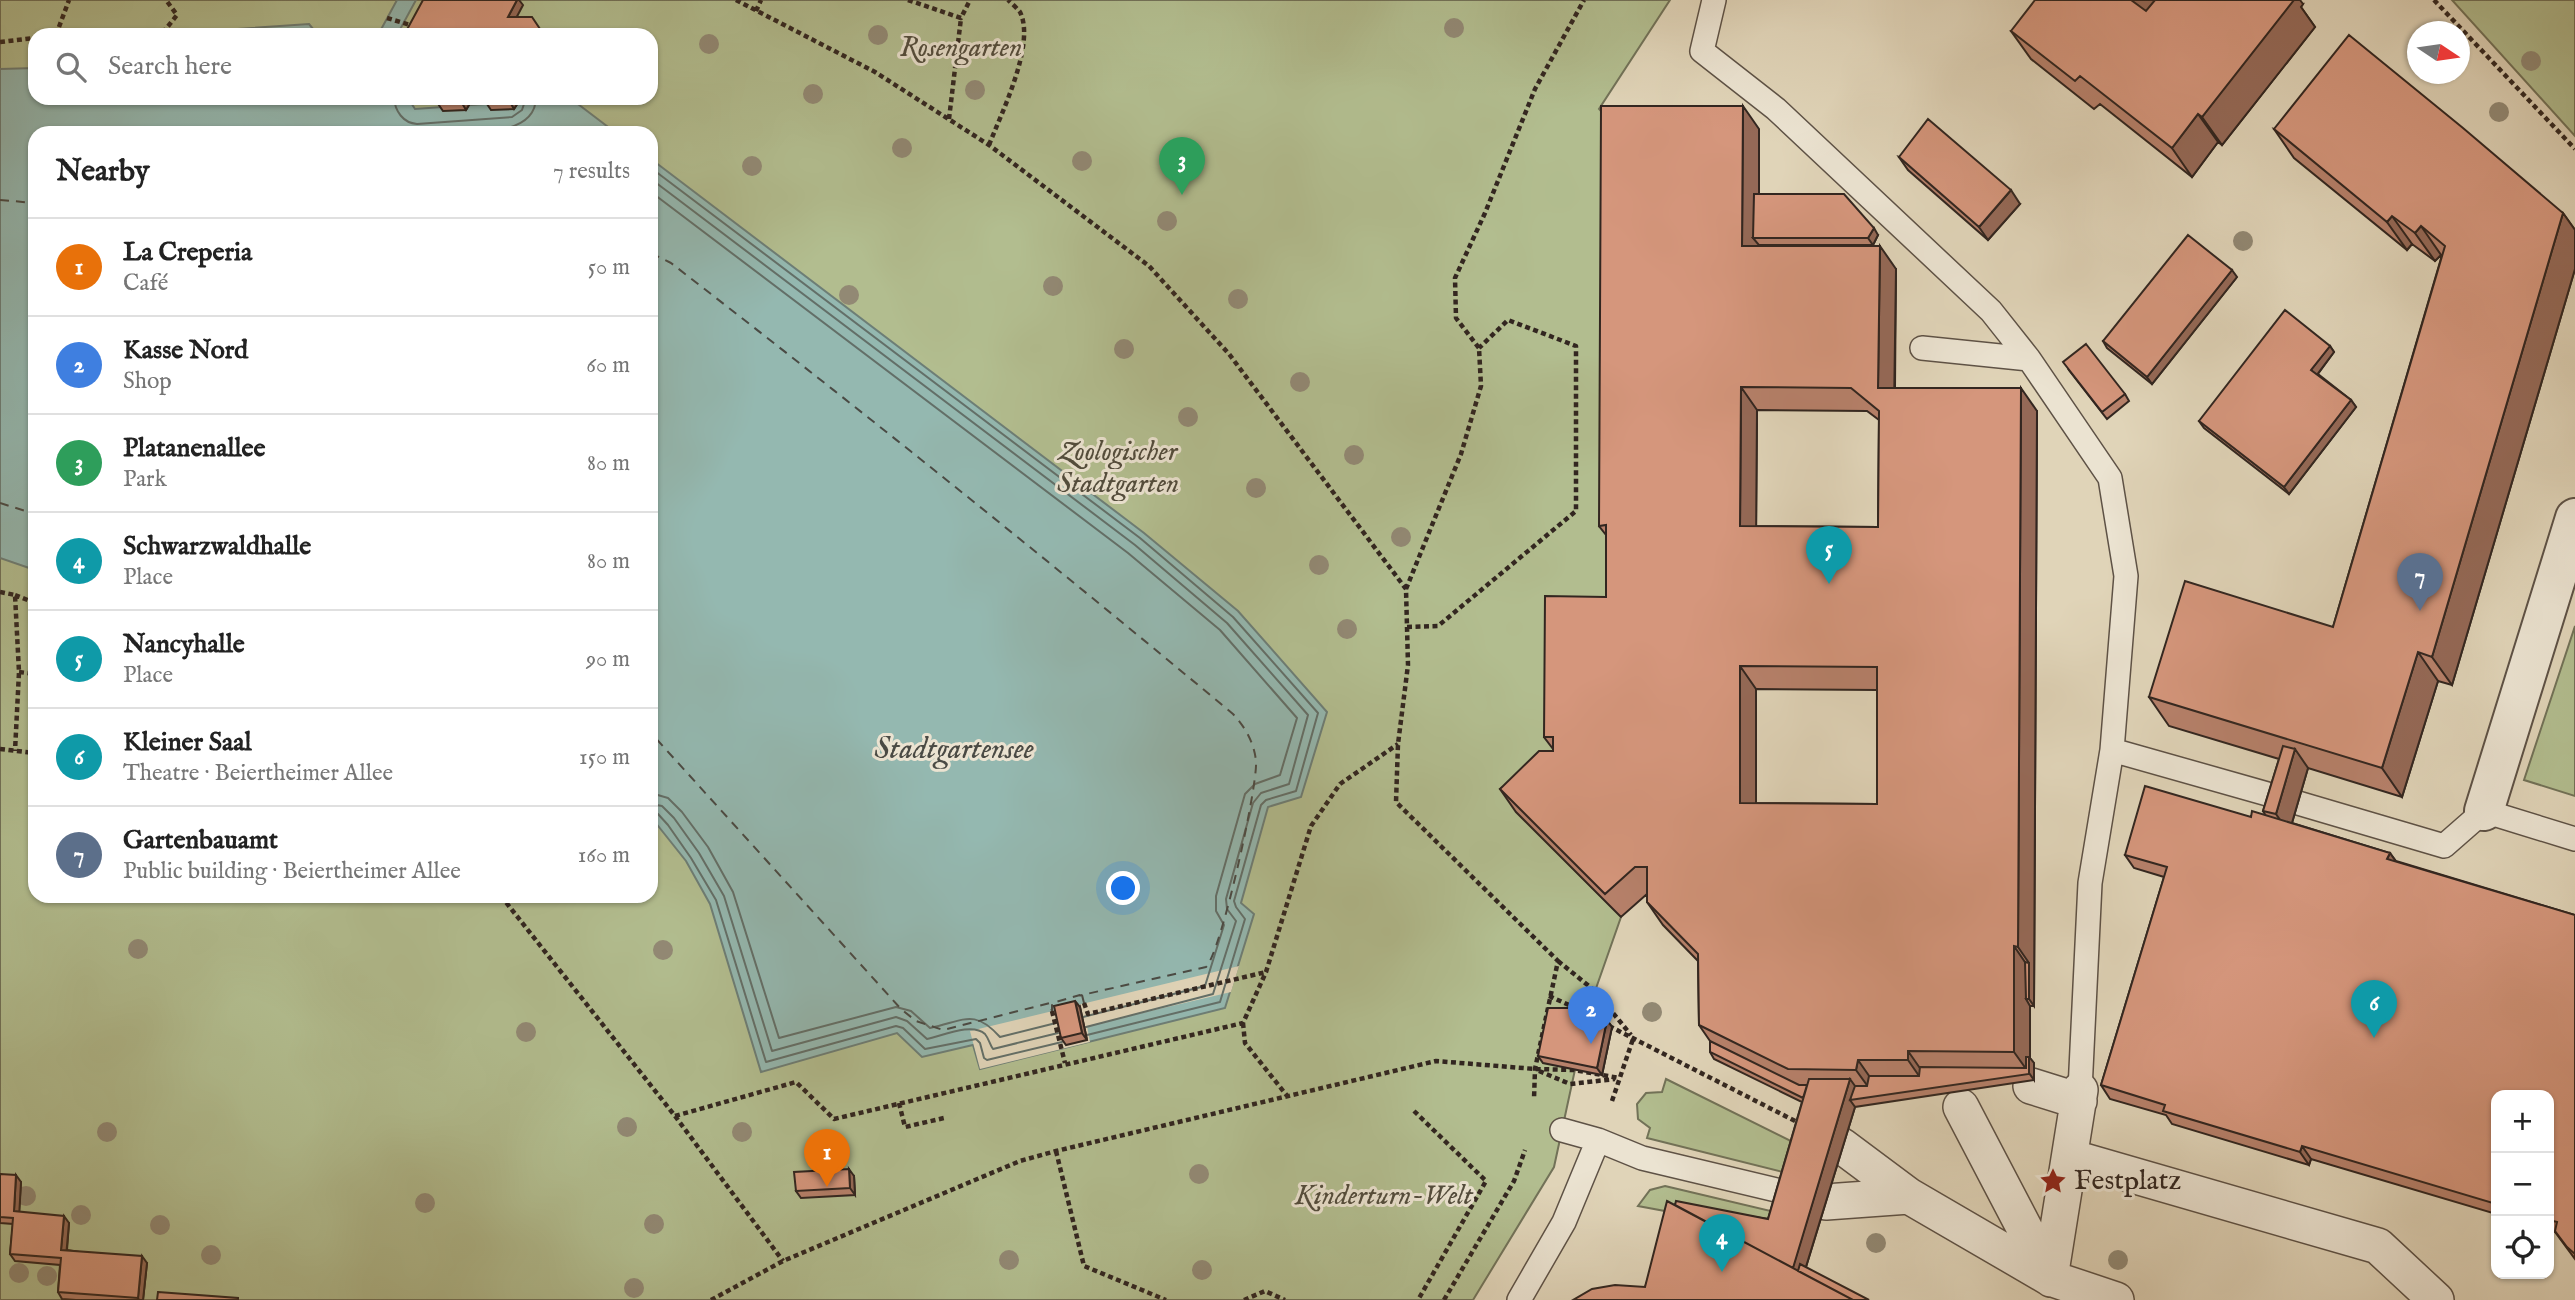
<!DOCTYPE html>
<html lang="en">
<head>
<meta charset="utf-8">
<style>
	:root { --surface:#fff; --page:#f6f6f6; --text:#222; --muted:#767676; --line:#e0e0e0; --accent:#8f2418 }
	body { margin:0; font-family:"IM FELL English",serif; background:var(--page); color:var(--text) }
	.controls { position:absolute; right:21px; bottom:21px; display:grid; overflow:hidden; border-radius:14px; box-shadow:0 2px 5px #0004 }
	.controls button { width:63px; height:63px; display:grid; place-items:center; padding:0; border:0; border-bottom:2px solid var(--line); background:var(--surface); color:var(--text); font:35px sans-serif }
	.compass { position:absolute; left:2407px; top:21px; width:63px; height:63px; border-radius:50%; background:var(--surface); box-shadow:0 2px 5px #0004; rotate:103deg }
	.you { position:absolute; left:1124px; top:889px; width:24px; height:24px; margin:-18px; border:5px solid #fff; border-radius:50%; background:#1a73e8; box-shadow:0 0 0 10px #1a73e833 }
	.badge { display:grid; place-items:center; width:46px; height:46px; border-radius:50%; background:var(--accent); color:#fff; font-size:23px; font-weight:700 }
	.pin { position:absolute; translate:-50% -58px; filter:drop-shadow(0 2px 4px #0008) }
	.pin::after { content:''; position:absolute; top:37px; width:24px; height:21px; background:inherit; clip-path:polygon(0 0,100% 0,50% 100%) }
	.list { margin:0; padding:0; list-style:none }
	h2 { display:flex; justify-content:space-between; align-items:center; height:91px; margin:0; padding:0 28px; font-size:30px }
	h2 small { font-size:23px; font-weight:400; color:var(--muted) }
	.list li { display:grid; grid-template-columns:46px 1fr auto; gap:21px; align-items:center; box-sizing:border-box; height:98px; padding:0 28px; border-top:2px solid var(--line) }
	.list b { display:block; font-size:26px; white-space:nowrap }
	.list p { margin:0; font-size:23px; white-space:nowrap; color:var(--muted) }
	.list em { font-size:23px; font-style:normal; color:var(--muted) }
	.icon { flex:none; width:38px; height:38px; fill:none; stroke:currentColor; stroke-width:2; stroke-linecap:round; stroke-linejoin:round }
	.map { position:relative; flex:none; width:2575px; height:1300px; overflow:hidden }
	.search { position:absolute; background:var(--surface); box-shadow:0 2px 5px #0004; left:28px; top:28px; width:630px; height:77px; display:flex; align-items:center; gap:18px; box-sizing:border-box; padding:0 24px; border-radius:21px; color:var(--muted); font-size:26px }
	.panel { position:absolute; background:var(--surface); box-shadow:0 2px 5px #0004; left:28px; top:126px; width:630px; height:777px; border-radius:21px }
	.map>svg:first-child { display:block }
	.green { fill:#b2bd8f; stroke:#727258; stroke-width:2; fill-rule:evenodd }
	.water { fill:#94b8b0; stroke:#6d7e76; stroke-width:2 }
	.pier { fill:#e0d4b8 }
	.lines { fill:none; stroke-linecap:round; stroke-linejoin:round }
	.shore { stroke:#636f68; stroke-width:2 }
	.ferry { stroke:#4a4a44; stroke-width:2; stroke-dasharray:9 7; stroke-linecap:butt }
	.service-casing { stroke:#5e5246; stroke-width:26 }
	.pedestrian-casing { stroke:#5e5246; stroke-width:38 }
	.minor-casing { stroke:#5e5246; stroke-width:42 }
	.path { stroke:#322620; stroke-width:4.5; stroke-dasharray:5 3.5; stroke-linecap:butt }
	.service { stroke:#ebe3d1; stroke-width:23 }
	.pedestrian { stroke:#ebe3d1; stroke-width:35 }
	.minor { stroke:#ebe3d1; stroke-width:38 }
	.tree { fill:#928974 }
	.wall { fill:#b7816b; stroke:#322620; stroke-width:2; fill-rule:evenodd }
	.shaded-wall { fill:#956957; stroke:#322620; stroke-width:2 }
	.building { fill:#d5967c; stroke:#322620; stroke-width:2; fill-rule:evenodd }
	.labels { text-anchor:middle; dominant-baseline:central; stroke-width:6; stroke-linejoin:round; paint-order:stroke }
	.park-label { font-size:28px; font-style:italic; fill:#524c3c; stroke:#ebe3d1 }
	.poi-label { font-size:28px; fill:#322620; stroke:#ebe3d1; text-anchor:start }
	.water-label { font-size:30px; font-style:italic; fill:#4a4a44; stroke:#ebe3d1 }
</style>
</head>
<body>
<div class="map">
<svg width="2575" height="1300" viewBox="0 0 2575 1300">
	<rect width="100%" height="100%" fill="#e0d4b8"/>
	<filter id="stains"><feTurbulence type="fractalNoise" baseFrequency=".00286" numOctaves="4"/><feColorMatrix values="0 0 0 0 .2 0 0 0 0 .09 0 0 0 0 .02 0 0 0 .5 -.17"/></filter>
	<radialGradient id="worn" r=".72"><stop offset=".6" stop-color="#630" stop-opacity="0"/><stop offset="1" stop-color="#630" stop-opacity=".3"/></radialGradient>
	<path class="green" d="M0 0H1670L1599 109 1617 129 1622 548 1560 760 1517 812 1621 917 1587 1014 1554 1167 1473 1300H0ZM35 35H651V98H35ZM35 133H651V896H35Z
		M2452 0H2575V136Z
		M2575 626V796L2524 780Z
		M1666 1079 1811 1151 1803 1177 1647 1138 1650 1128 1638 1119 1637 1104 1646 1093 1662 1092Z
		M1665 1186 1783 1214 1778 1232 1638 1206 1650 1190Z"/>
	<path class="water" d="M397 0H416L397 35H378Z
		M309 24 318 35H146L163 34Z
		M35 68V98H408L415 109 570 98 616 133H35V570L0 558V69Z
		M651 159 1144 533 1238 611 1327 712 1301 797 1268 807 1241 903 1254 914 1225 1008 980 1069 973 1045 922 1057 897 1033 761 1072 710 904 686 861 651 817Z"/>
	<path class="pier" d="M1239 966 1231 992 1087 1026 1090 1042 980 1069 970 1031Z"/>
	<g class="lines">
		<path class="shore" d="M394 98C395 111 403 123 417 124L512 117 522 110 526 98
			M441 133C471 131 535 138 536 98
			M651 168 1140 538 1233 617 1318 713 1296 791 1266 800 1261 805 1234 901 1236 907 1245 919 1220 1002 1087 1035
			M651 179 1135 545 1227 623 1308 715 1289 784 1261 793 1253 803 1226 899 1227 909 1236 921 1213 994 1086 1027
			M651 192 1128 553 1220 630 1297 718 1280 775 1255 784 1245 794 1216 896V911L1224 925 1205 986 1083 1017
			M651 793 668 798 682 812 708 847 733 892 779 1038 896 1007 911 1011 930 1028C964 1021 974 1008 1000 1037L1056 1023
			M651 804 662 806 674 818 699 853 724 896 772 1051 896 1017 907 1021 927 1039C942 1036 972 1022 985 1034 989 1039 990 1045 993 1049L1058 1033
			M651 813 658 814 668 825 691 858 716 900 766 1062 896 1026 903 1028 925 1049 976 1039 980 1043 984 1058 987 1060 1062 1042"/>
		<path class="ferry" d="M0 200 35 203
			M651 253 671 263C861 410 1048 560 1233 714 1245 727 1254 742 1256 761 1258 786 1221 953 1206 967L1082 995 1084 1003 1080 995 1052 1003V1011L1050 1003 943 1030 916 1021 901 1009 651 733
			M0 503 35 514"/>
		<defs>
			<path id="service" d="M1714 0 1702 51 1776 109 1991 311 2029 359
				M1922 348 2029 359 2110 478 2126 576 2112 750 2090 883 2080 1090
				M2112 750 2285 799
				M2298 803 2444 846 2484 811 2575 839
				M1562 1130 1598 1140 1642 1158 1806 1197
				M1519 1300 1564 1222 1598 1140"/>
			<path id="pedestrian" d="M2031 1086 2079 1101
				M1961 1107 2051 1279
				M1842 1146 1909 1196 2050 1278 2116 1300
				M2070 1157 2378 1246 2436 1300
				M1826 1202 1909 1196
				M2050 1278 2080 1090"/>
			<path id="minor" d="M2484 811 2575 518"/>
		</defs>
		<use href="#service" class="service-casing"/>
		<use href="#pedestrian" class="pedestrian-casing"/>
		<use href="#minor" class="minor-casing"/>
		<path class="path" d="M736 0 875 72 989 145 1149 266 1229 354 1406 589 1408 665 1398 744 1396 802 1558 961 1535 1069 1534 1099
			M908 0 961 18 970 0
			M2434 0 2575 149
			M756 11 761 0
			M387 18 410 25
			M153 32 165 30 177 15 166 0
			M56 35 69 0
			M67 35 153 32 155 34
			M0 42 35 38
			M949 119 961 18
			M989 145C1001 114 1036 44 1020 12 1017 8 1011 3 1008 0
			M1406 589 1461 454 1481 386 1479 348 1456 318 1455 278 1485 213 1535 89 1584 0
			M0 592 15 595 19 672 15 751
			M15 595 35 603
			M1407 627 1438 626 1576 511V346L1508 320 1479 348
			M19 672 35 674
			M0 749 35 753
			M501 896 675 1116 783 1261
			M1558 961 1595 991 1631 1035
			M1549 996 1580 1010
			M1084 1003 1088 1014 1266 972
			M1052 1011 1065 1063
			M1243 1023 1245 1043 1288 1097
			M1609 1026 1801 1124
			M1539 1071 1570 1084 1615 1079
			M1612 1101 1633 1039
			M899 1103 905 1127 944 1118
			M1414 1111 1486 1181 1418 1300
			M675 1116 796 1082 834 1119 1243 1023 1266 972 1311 826 1340 784 1398 744
			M1056 1151 1084 1266 1166 1300
			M711 1300 783 1261 1020 1161 1056 1151 1436 1061 1535 1069 1574 1070 1619 1078
			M1244 1300 1265 1291 1285 1300
			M1444 1300 1514 1181 1525 1150"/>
		<use href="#service" class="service"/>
		<use href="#pedestrian" class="pedestrian"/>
		<use href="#minor" class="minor"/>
	</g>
	<g class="tree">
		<circle cx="1454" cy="28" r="10"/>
		<circle cx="878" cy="35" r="10"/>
		<circle cx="709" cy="44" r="10"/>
		<circle cx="2531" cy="61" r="10"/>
		<circle cx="975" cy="90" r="10"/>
		<circle cx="813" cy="94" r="10"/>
		<circle cx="2499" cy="112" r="10"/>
		<circle cx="902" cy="148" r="10"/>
		<circle cx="1082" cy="161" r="10"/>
		<circle cx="752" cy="166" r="10"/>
		<circle cx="1167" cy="221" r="10"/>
		<circle cx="2243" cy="241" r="10"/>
		<circle cx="1053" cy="286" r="10"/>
		<circle cx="849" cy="295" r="10"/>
		<circle cx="1238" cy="299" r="10"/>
		<circle cx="1124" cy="349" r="10"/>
		<circle cx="1300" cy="382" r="10"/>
		<circle cx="1188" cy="417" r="10"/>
		<circle cx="1354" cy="455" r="10"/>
		<circle cx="1256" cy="488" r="10"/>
		<circle cx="1401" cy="537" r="10"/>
		<circle cx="1319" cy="565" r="10"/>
		<circle cx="1347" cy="629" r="10"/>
		<circle cx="138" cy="949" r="10"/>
		<circle cx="663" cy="950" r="10"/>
		<circle cx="1652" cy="1012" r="10"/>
		<circle cx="526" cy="1032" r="10"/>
		<circle cx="627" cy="1127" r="10"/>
		<circle cx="107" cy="1132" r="10"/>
		<circle cx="742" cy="1132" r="10"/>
		<circle cx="1199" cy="1174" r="10"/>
		<circle cx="26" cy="1196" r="10"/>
		<circle cx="425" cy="1203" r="10"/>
		<circle cx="81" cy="1215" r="10"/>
		<circle cx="654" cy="1224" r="10"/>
		<circle cx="160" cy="1225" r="10"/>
		<circle cx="1876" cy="1243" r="10"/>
		<circle cx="211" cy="1255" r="10"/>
		<circle cx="1009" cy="1260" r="10"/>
		<circle cx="2118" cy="1260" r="10"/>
		<circle cx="1202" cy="1270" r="10"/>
		<circle cx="19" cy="1273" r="10"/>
		<circle cx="47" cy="1276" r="10"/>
		<circle cx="634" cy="1288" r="10"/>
	</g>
	<path class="wall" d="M2303 4 2301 7 2315 27 2222 145 2218 142 2192 177 2100 104 2094 109 2031 59 2011 31Z
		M434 98H473L466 110 443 111Z
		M483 98H521L514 109 491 110Z
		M1759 129V194L1878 235 1873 245H1759V246L1896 269 1895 388 2037 411 2034 1006H2030V1058L2034 1063V1080L1855 1107 1806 1267 1645 1287 1675 1205 1768 1219 1802 1102 1714 1059 1710 1052V1041L1699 1025 1698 961 1663 925 1647 902V894L1621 917 1516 812 1500 789 1553 751V749L1544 737 1606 597V535L1599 526ZM1757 410 1867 411 1879 420 1878 527 1756 526ZM1756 689 1877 690V804L1756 803Z
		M2274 129 2563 213 2575 230V269L2452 685 2438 681 2402 797 2308 768 2292 823 2390 853 2396 861 2575 915V1259L2555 1232 2549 1230V1095H2496V1214L2311 1159 2309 1165 2172 1124 2166 1115 2110 1099 2101 1085 2164 877 2134 868 2125 855 2251 817 2266 816 2263 811 2279 759 2169 726 2149 697 2333 627 2442 255H2441L2435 261 2412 244 2407 250 2294 158Z
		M1899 157 2020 204 1988 240 1908 170Z
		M2237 277 2152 384 2107 348 2103 341Z
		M2330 346 2334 352 2318 374 2351 400 2356 407 2289 494 2204 428 2199 421Z
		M2068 369 2125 394 2129 401 2107 419Z
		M1080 1007 1087 1040 1066 1045 1061 1038Z
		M1607 1020 1612 1027 1602 1075 1543 1063 1538 1056Z
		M0 1174 21 1182 19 1212 69 1223 67 1250 147 1263 143 1300H76L62 1299 58 1292 60 1265 15 1261 10 1254 13 1224 0 1223Z
		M854 1176 855 1195 801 1198 796 1191Z"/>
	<path class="shaded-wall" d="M517 0H519L523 5 513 24 508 17Z
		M2130 0H2169L2149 26Z
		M2288 0H2300L2303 4 2301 7 2315 27 2222 145 2202 117Z
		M465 98H473L466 110 462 103Z
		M512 98H521L514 109 510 102Z
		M1743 106 1759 129V238H1753L1759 245V269L1742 246Z
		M2198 114 2218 142 2192 177 2172 148Z
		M2011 190 2020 204 1988 240 1979 227Z
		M2563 213 2575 230V269L2452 685 2432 657Z
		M2392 216 2412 244 2407 250 2387 222Z
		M2421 226 2441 255 2435 261 2415 233Z
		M1874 228 1878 235 1873 245 1868 238Z
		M1880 246 1896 269 1894 410 1878 388Z
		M2232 270 2237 277 2152 384 2147 377Z
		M2330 346 2334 352 2316 376 2311 370Z
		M1741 387 1757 410 1756 548 1740 526Z
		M2021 388 2037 411 2034 1006 2029 999H2026L2030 1006V1058L2034 1063V1080L2014 1052V946L2029 968V963L2018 947Z
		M2351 400 2356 407 2289 494 2284 487Z
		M2418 652 2438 681 2402 797 2382 768Z
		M1740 666 1756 689V826L1740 803Z
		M2295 749 2308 768 2289 833 2276 814Z
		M2390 853 2399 866 2387 859Z
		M1075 1001 1080 1007 1087 1040 1082 1033Z
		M1607 1020 1612 1027 1602 1075 1597 1068Z
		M1908 1051 1924 1074V1083L1908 1060Z
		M1858 1060 1874 1083 1872 1092 1856 1070Z
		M1850 1079 1860 1093 1850 1100 1855 1107 1801 1283 1791 1273Z
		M2302 1146 2311 1159 2309 1165 2300 1152Z
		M849 1169 854 1176 855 1195 850 1188Z
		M16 1175 21 1182 19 1218 14 1211Z
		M64 1216 69 1223 66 1257 61 1250Z
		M142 1256 147 1263 143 1300H139L138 1298Z"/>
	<path class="building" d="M423 0H517L508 17H532L544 35H404Z
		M2035 0H2131L2146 11 2155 0H2294L2202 117 2198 114 2172 148 2080 76 2075 81 2011 31Z
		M2349 35 2463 128 2563 213 2432 657 2418 652 2382 768 2149 697 2185 581 2333 627 2445 246 2421 226 2415 233 2392 216 2387 222 2274 129Z
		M434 98H465L462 103 438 104Z
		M483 98H512L510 102 486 103Z
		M1601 106H1743L1742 246H1880L1878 388H2021L2018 947 2014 946V1052L1908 1051V1060H1858L1856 1070 1788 1069 1699 1025 1698 954 1647 902V867H1635L1605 894 1500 789 1539 751H1553V737H1544L1545 596 1606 597V525L1599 526ZM1741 387 1851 388 1879 411 1878 527 1740 526ZM1740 666 1877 667V804L1740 803Z
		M1928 119 2011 190 1979 227 1899 157Z
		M1754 194H1844L1874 228 1868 238H1753Z
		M2188 235 2232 270 2147 377 2103 341Z
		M2285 310 2330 346 2311 370 2351 400 2284 487 2199 421Z
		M2086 344 2125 394 2102 412 2063 362Z
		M2283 746 2295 749 2276 814 2263 811Z
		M2145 786 2251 817 2252 811 2390 853 2387 859 2575 915V1254L2567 1247 2555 1231 2557 1222 2549 1220V1095H2496V1204L2302 1146 2300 1152 2163 1111 2165 1105 2101 1085 2167 867 2125 855Z
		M2025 962 2029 963V999H2026Z
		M1075 1001 1082 1033 1061 1038 1054 1006Z
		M1548 1008H1581L1607 1020 1597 1068 1538 1056Z
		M1710 1041 1799 1085H1807L1803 1098 1710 1052Z
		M2026 1057H2029V1074L1850 1100 1855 1086H1867L1869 1076H1919L1920 1067 2026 1068Z
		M1809 1079H1850L1793 1268 1675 1205 1676 1201 1768 1219Z
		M849 1169 850 1188 796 1191 794 1172Z
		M0 1174 16 1175 14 1211 64 1216 61 1250 142 1256 138 1298 58 1292 61 1258 10 1254 13 1218 0 1217Z
		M1667 1201 1853 1300H1573L1592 1289 1615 1285 1645 1287Z
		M1800 1264 1869 1300H1853L1798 1271Z
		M158 1292 238 1298V1300H157Z"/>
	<defs>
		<symbol id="sight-bare" viewBox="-9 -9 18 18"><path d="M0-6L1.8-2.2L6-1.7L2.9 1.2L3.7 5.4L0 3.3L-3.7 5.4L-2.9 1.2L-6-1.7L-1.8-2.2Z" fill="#8f2418" stroke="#ebe3d1" stroke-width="2.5" paint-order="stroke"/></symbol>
	</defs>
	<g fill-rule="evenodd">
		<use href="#sight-bare" x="2034" y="1162" width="38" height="38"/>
	</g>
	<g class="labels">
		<g class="park-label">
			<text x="961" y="48">Rosengarten</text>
			<text x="1118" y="452">Zoologischer<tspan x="1118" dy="32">Stadtgarten</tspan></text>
			<text x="1384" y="1196">Kinderturn-Welt</text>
		</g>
		<g class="poi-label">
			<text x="2074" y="1181">Festplatz</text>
		</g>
		<g class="water-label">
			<text x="954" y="750">Stadtgartensee</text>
		</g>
	</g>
	<rect width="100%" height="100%" filter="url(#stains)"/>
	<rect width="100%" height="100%" fill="url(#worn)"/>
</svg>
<div class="controls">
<button>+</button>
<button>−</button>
<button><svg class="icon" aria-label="locate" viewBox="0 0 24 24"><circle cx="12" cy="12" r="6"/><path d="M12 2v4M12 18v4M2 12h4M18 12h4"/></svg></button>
</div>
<svg class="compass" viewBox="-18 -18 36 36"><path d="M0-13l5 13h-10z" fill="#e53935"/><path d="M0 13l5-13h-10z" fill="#767676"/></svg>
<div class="you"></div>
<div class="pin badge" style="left:827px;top:1187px;background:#e8710a">1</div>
<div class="pin badge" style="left:1591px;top:1044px;background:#3f7fe0">2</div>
<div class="pin badge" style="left:1182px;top:195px;background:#2e9e5b">3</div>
<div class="pin badge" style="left:1722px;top:1272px;background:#0f9aa8">4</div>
<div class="pin badge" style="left:1829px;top:584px;background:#0f9aa8">5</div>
<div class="pin badge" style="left:2374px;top:1038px;background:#0f9aa8">6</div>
<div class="pin badge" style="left:2420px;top:611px;background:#5c6f8a">7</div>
<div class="search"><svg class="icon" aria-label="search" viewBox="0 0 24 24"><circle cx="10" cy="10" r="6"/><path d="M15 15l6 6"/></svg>Search here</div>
<section class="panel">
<h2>Nearby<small>7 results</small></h2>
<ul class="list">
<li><span class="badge" style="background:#e8710a">1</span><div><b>La Creperia</b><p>Café</p></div><em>50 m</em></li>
<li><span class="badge" style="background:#3f7fe0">2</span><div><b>Kasse Nord</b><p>Shop</p></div><em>60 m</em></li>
<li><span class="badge" style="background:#2e9e5b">3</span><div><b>Platanenallee</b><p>Park</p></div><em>80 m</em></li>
<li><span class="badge" style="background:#0f9aa8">4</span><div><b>Schwarzwaldhalle</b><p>Place</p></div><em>80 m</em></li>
<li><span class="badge" style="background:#0f9aa8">5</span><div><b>Nancyhalle</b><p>Place</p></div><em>90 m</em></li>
<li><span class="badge" style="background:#0f9aa8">6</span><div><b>Kleiner Saal</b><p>Theatre · Beiertheimer Allee</p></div><em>150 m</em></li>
<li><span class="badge" style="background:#5c6f8a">7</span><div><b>Gartenbauamt</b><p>Public building · Beiertheimer Allee</p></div><em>160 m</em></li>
</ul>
</section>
</div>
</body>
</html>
